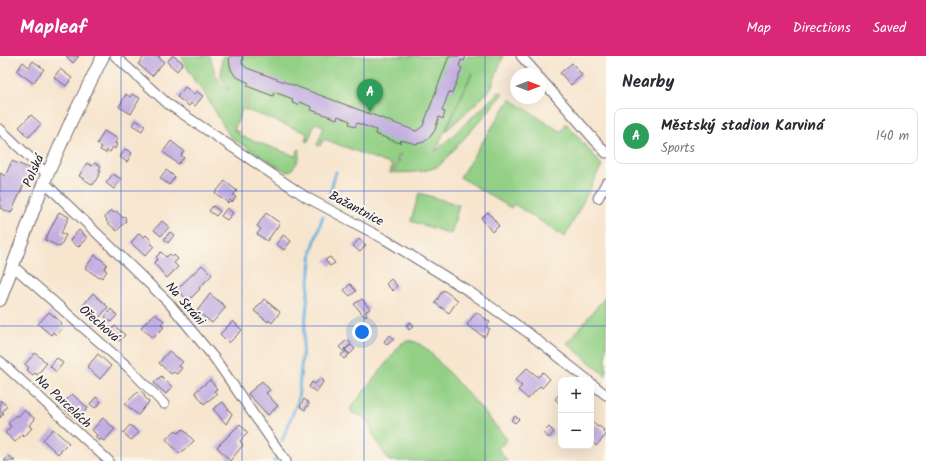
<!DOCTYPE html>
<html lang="en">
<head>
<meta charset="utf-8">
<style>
	:root { --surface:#fff; --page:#f7f7f7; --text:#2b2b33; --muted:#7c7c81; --line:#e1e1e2; --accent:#db2777 }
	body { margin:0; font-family:Kalam,sans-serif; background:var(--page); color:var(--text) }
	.controls { position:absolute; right:12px; bottom:12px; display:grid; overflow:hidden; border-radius:8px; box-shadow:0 4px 16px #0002 }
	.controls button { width:36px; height:36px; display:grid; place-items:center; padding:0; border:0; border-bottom:1px solid var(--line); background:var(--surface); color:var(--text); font:20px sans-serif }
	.compass { position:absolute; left:510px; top:12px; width:36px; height:36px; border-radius:50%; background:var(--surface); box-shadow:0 4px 16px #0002; rotate:90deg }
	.you { position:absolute; left:362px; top:276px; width:14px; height:14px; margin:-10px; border:3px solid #fff; border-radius:50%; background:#1a73e8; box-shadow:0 0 0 6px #1a73e833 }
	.badge { display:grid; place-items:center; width:26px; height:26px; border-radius:50%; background:var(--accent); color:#fff; font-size:13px; font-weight:700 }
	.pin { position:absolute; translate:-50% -33px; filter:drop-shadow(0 1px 2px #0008) }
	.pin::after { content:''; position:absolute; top:21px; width:14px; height:12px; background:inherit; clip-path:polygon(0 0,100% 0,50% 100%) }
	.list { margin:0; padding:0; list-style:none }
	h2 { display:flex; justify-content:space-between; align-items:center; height:52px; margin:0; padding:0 16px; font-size:17px }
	h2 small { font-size:13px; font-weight:400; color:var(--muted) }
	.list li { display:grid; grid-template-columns:26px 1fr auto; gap:12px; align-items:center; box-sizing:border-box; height:56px; margin:0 8px 8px; padding:0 8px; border:1px solid var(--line); border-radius:8px }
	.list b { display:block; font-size:15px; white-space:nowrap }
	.list p { margin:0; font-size:13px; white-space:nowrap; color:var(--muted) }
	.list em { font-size:13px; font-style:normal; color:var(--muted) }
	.map { position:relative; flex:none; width:606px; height:405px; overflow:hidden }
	header { display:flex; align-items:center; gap:24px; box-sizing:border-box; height:56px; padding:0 20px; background:var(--accent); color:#fff }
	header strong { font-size:19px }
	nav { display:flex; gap:22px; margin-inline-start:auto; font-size:14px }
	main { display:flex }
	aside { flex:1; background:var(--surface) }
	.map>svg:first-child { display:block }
	.green { fill:#93d085; stroke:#5a7960 }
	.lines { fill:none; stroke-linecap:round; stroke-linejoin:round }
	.stream { stroke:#65b0de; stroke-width:3 }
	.building { fill:#c2aee1 }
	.minor-casing { stroke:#6d666e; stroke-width:11 }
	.tertiary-casing { stroke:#6d666e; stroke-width:14 }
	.minor { stroke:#fff; stroke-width:9 }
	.tertiary { stroke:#fff; stroke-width:12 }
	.grid { fill:none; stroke:#1d4ed8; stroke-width:1; stroke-opacity:0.55 }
	.labels { text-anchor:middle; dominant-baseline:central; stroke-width:4; stroke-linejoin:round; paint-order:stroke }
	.street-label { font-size:13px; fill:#22223b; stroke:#fbf7ec }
</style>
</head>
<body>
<header>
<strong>Mapleaf</strong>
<nav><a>Map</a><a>Directions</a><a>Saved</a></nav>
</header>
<main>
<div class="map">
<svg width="606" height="405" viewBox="0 0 606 405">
	<rect width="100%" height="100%" fill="#fbf7ec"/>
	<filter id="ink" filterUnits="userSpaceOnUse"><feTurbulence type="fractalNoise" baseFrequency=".025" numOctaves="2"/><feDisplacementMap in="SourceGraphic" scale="8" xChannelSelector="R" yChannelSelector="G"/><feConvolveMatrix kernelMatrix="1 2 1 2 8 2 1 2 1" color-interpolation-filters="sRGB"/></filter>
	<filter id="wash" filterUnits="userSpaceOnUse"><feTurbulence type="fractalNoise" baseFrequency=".012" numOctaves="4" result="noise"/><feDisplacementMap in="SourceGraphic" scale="16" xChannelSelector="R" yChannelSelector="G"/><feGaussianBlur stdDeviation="0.9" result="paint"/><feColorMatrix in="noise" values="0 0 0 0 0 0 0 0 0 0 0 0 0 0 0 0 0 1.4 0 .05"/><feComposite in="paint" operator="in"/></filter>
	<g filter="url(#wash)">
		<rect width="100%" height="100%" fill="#f7e5ce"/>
		<path class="green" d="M181 0H210C214 14 216 27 229 34L221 22 222 0H503L492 30 489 35 446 75 472 17 435 96 499 36 503 37 487 57 440 109C426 117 411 116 394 117L401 99H399L392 117H390L392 109 324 83 320 90 317 89 324 70 315 67 308 86 305 85 307 77 247 54H244L249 42 247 41 234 74 239 76 238 79 295 100 299 93C302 100 295 114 287 116L230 81 201 31 195 26Z
			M510 43 561 76 566 67 602 109 565 181 514 148 511 152 460 121Z
			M419 137 459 149 451 178 411 165Z
			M606 240V320L567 287Z
			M408 285H412L418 287 429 295 458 327 466 335 507 383 506 386 498 392 507 405H389L372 377V374C369 371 369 368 367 365 364 360 357 358 352 357L350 353 402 287Z"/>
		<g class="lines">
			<path class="stream" d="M328 143 336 116
				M282 385 298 344 312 194 323 160
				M274 405 275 404"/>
		</g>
		<g id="blocks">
			<path class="building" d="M66 0H79L73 7Z
				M145 0H160L159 2 164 6 152 20 138 8Z
				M172 0H174L183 7 177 15 167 6Z
				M230 0H243L242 8 247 12 416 75 418 74 423 70 449 0H466L464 5 461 4 459 10 462 12 452 37 449 36 442 55 445 56 443 63 439 61 435 74 430 81 424 86 416 88 401 84 400 87 375 78 376 74 357 67 355 71 349 68 350 65 338 60 337 63 311 54 312 51 300 46 298 49 292 47 293 43 274 36 273 40 247 30 249 27 235 20 231 13 229 5Z
				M33 5 44 13 33 27 17 15 23 6 29 11Z
				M572 7 582 19 571 29 560 17Z
				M60 13 72 22 66 30 54 21Z
				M185 31 194 38 196 35 203 40 195 50 191 47 189 50 177 41Z
				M126 38 130 41 132 38 140 42 131 58 119 51Z
				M31 59 41 68 29 81 24 78V76L19 71Z
				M136 64 145 69 142 75 132 69Z
				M104 75 118 83 115 87 117 88 115 93 113 91 110 96 107 94 106 97 100 94 102 91 97 88Z
				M171 85 184 95 181 99 184 102 178 108 163 96Z
				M125 93 132 97 127 106 120 101Z
				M12 105 31 113 11 157 0 152V117L5 120Z
				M87 107 92 110 95 107 101 110 99 114 101 115 93 129 79 120Z
				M166 114 175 121 169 129 160 122Z
				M113 118 121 123 114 133 106 127Z
				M225 125 237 135 233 139 236 141 232 146 230 144 228 147 215 137Z
				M213 150 220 155 216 160 209 155Z
				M227 152 233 157 227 164 221 160Z
				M111 154 114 157 116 155 123 162 124 160 126 162 125 164 126 165 117 175 106 165 107 164 105 161Z
				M59 156 69 161 61 177 66 179 60 191 45 184Z
				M488 156 499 170 492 176 481 162Z
				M266 157 280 167 267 185 257 178 261 173 257 170Z
				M162 165 169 171 161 180 154 174Z
				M79 174 87 182 78 191 70 184Z
				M170 176 174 179 168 187 164 183Z
				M139 177 144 181 146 179 151 184 150 186 154 190 145 200 131 187Z
				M283 179 291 185 284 194 276 188Z
				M359 183 366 189 360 196 353 190Z
				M161 196 166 201 170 198 173 201 174 199 178 203 174 207 178 211 167 222 154 207 158 203 156 201Z
				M95 199 107 208 104 213 107 215 102 222 99 220 98 221 85 212Z
				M330 201 335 207 330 210 325 204Z
				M202 209 212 219 199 232 200 233 188 245 177 233Z
				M391 223 397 230 393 235 386 228Z
				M350 228 356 235 350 240 344 234Z
				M443 234 458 244 449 257 435 247Z
				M93 237 108 251 99 262 94 258 91 261 80 253Z
				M210 238 226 251 212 267 197 255Z
				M264 243 280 256 272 267 269 264 268 266 254 255Z
				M362 243 370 253 365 256 367 259 365 261 354 248Z
				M111 253 117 259 111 266 105 261Z
				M49 256 61 266 60 268 63 271 56 279 53 276 51 279 38 268Z
				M476 256 490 266 486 271 490 273 484 281 467 269Z
				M155 258 164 265 161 268 164 271 153 282 141 271Z
				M233 265 242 274 229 287 220 278Z
				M411 266 414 270 409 274 406 269Z
				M115 270 125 279 119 285 109 277Z
				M390 279 394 283 387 289 384 285Z
				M347 284 351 288 345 293 344 292 345 294 343 295 339 291Z
				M351 289 355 293 350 298 345 294Z
				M169 295 183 306 179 310 182 312 177 318 174 316 171 318 159 307Z
				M346 295 349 299 344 303 341 299Z
				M35 297 47 307 37 319 35 317 33 319 27 314 29 312 25 308Z
				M98 298 111 310 100 323 87 311Z
				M57 302 63 307 56 316 50 310Z
				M527 312 538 321 543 316 550 323 542 332 540 330 528 343 518 334 522 330 515 324Z
				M161 320 172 331 166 338 154 327Z
				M320 322 324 325 316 336 309 331 312 326 315 328Z
				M210 324 217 333 214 335 217 338 204 348 195 336Z
				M262 325 270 334 266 337 278 350 268 359 248 338Z
				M140 334 145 339 144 340 149 346 138 359 125 348Z
				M561 336V349L555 343Z
				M72 338 88 352 81 360 79 357 74 362 61 350Z
				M96 341 101 346 95 352 90 348Z
				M304 343 309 347 305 354 300 351Z
				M0 344 7 350 2 356 4 357 0 362Z
				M223 346 232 358 226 368 213 353Z
				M24 354 35 363 29 370 32 372 24 381 22 379 15 386 5 377 11 370 8 368 16 359 18 361Z
				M515 360 519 363 515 367 511 364Z
				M103 362 115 373 104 385 101 383 99 385 95 381 97 379 92 374Z
				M591 365 598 371 599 370 604 374 603 376 606 379 596 390 591 385Z
				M240 368 248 377 240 385 243 389 230 405 217 391Z
				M130 369 139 377 131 384 123 377Z
				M549 371 554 376 549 382 543 377Z
				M53 373 69 387 58 398 43 384Z
				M183 373 194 385 179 398 166 383 176 374 178 377Z
				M9 400 15 405H4Z"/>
		</g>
	</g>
	<g filter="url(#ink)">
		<use href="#blocks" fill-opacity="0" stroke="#6d666e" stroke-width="1"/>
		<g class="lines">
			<defs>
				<path id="minor" d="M115 0 168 48 306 141 386 184 467 234 527 276 588 324
					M521 0 537 18
					M540 22 606 97
					M0 73 47 118
					M44 126 169 247 215 303 286 405
					M598 142 606 127
					M13 210 128 311 164 348
					M0 305 109 405
					M591 327 606 339"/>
				<path id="tertiary" d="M0 244 44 126 72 63 103 0"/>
			</defs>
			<use href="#minor" class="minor-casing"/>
			<use href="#tertiary" class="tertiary-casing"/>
			<use href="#minor" class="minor"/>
			<use href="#tertiary" class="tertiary"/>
		</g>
	</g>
	<path class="grid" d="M121 0V405M242 0V405M364 0V405M485 0V405M0 135H606M0 270H606"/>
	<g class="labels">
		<g class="street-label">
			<text transform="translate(34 115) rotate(-67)">Polská</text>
			<text transform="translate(356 153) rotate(28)">Bažantnice</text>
			<text transform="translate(185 248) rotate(49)">Na Stráni</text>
			<text transform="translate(99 268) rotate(41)">Ořechová</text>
			<text transform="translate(63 346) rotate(43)">Na Parcelách</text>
		</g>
	</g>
</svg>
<div class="controls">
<button>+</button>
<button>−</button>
</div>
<svg class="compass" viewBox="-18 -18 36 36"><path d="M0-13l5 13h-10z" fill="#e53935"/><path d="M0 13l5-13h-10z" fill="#7c7c81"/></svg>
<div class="you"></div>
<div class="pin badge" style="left:370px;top:56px;background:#2e9e5b">A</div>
</div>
<aside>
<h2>Nearby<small></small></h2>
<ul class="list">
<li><span class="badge" style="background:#2e9e5b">A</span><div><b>Městský stadion Karviná</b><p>Sports</p></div><em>140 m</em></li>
</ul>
</aside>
</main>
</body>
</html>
